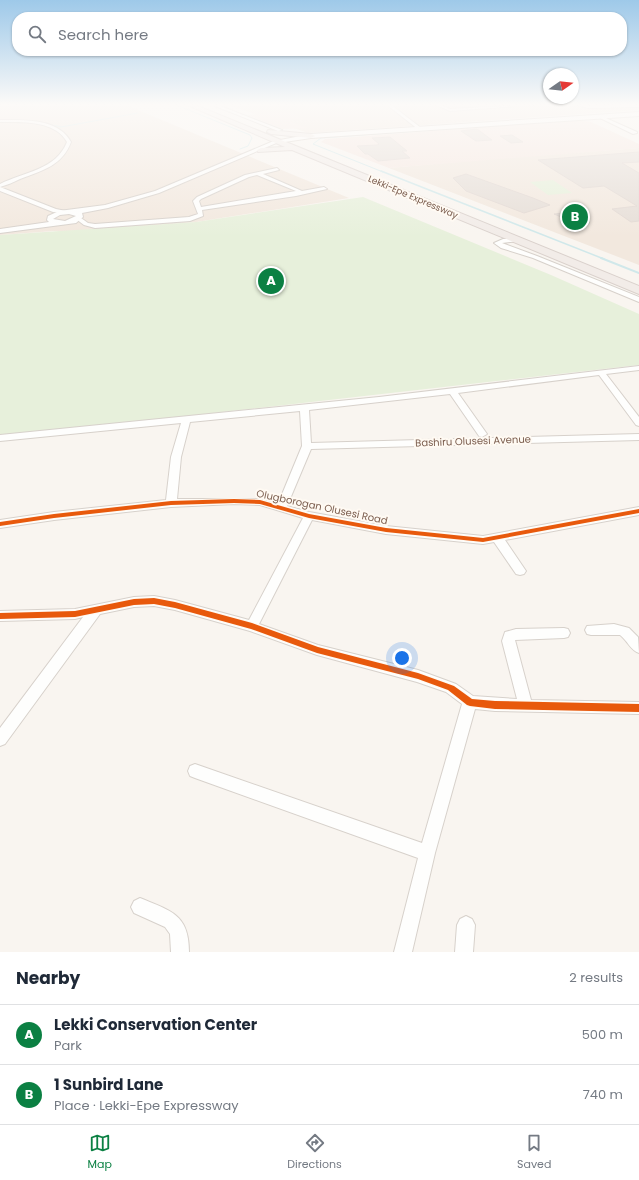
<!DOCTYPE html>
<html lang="en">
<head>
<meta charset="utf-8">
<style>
	:root { --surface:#fff; --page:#f6f6f7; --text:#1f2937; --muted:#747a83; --line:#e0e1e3; --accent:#0b8043 }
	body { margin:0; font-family:Poppins,sans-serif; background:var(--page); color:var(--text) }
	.compass { position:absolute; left:543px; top:68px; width:36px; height:36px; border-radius:50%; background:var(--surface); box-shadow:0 1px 3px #0004; rotate:76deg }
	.you { position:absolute; left:402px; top:658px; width:14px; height:14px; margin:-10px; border:3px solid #fff; border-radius:50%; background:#1a73e8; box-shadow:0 0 0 6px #1a73e833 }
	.badge { display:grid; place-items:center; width:26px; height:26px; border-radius:50%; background:var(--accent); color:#fff; font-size:13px; font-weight:700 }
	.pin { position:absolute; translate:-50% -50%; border:2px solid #fff; box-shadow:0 1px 4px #0006 }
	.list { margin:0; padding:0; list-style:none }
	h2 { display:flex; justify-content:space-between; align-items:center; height:52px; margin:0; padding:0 16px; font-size:17px }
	h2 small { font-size:13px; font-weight:400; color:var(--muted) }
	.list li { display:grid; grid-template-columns:26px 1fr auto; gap:12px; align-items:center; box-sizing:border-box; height:60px; padding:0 16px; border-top:1px solid var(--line) }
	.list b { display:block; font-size:15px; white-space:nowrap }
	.list p { margin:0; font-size:13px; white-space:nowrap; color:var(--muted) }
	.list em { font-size:13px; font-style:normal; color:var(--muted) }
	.icon { flex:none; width:22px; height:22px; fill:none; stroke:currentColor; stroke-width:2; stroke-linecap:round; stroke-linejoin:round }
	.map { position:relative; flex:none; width:639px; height:952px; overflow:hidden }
	.search { position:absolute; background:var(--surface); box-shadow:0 1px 3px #0004; left:12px; right:12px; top:12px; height:44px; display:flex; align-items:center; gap:10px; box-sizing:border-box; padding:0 14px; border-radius:16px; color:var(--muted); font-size:15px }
	.sheet { height:172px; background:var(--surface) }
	nav { display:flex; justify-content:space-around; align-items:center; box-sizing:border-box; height:56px; border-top:1px solid var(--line); background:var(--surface); font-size:11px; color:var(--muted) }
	nav a { display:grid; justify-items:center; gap:2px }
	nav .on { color:var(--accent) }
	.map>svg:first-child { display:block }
	.residential { fill:#f2e8de }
	.commercial { fill:#f6e8e1 }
	.green { fill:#e7f0db }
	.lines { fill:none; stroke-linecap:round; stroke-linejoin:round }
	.stream-far2 { stroke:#d0e8ea; stroke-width:1 }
	.stream-far1 { stroke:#d0e8ea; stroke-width:1.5 }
	.stream { stroke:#d0e8ea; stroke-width:2 }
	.building { fill:#e6ded7; stroke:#e2d8d2 }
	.minor-casing { stroke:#d7d1cb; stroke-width:2 }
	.tertiary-casing { stroke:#d7d1cb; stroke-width:2 }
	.secondary-casing { stroke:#d9d2cb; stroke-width:2 }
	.trunk-casing { stroke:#dad1cc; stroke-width:2 }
	.minor { fill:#fefefd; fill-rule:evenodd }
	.tertiary { fill:#fefefd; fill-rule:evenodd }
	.secondary { fill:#fefefd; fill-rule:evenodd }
	.trunk { fill:#f2ece8; fill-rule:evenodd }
	.cycleway-casing { stroke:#fffaf3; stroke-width:2 }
	.cycleway { fill:#e8590c; fill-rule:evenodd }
	.labels { text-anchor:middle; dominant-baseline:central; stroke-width:4; stroke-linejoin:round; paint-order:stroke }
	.far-street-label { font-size:9px; fill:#7a5c4d; stroke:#fffaf3 }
	.street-label { font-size:10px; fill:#7a5c4d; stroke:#fffaf3 }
</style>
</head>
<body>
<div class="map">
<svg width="639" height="952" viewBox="0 0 639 952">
	<rect width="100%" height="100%" fill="#f9f5f0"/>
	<path class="residential" d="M0 104H127L138 110 349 198 196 222 74 232 53 231 0 235Z
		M226 104H633L639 106V110L308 133Z
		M639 148V265L389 168 489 159Z"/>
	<path class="commercial" d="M289 112 303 119 289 121 307 128 283 129 247 115Z
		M579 120 591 122 639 144V148L389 168 321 142 325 139Z"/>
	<path class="green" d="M553 180 572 193 548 195 530 182Z
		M363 197 551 275 639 314V365L0 437V235L196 222Z"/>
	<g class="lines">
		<path class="stream-far2" d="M174 104 250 135 252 138 248 146 240 149
			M0 120H18
			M35 121 61 127 138 113
			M383 172 313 144 321 138 416 131"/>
		<path class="stream-far1" d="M381 171 604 259"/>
		<path class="stream" d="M601 258 639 273"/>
	</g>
	<path class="building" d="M477 129 492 140 476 141 461 131Z
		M512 135 523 142 511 143 500 136Z
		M390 137 407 151H402L410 158 378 161 368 154H365L357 146 377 145 379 144 372 138Z
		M639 152V162L622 163 639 173V221L631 222 612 209 637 206 604 186 583 188 538 160Z
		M466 174 533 198 550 205 524 213 466 191 453 178Z
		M575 212 590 223 578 224 554 214Z"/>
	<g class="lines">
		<defs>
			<path id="minor" d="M210 104H215L282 130 278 131Z
				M386 104H390L421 128V130H419Z
				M434 104H439L450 109 544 104 450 111Z
				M574 104 588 106 632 104 639 105V107L588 108Z
				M599 115 637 132V133L633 134 598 117Z
				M0 120C24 120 58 118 71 142 63 165 42 171 20 179 14 182 7 185 0 187L56 209 66 211V213L53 212 0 191V184C24 172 56 170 67 142 55 120 22 122 0 122Z
				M277 168 279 170 263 174 302 191 324 187 327 189 296 196 202 210 203 216 190 221 95 228 84 225 76 219 81 218 88 223 95 224 189 217 198 214 193 201 197 197 245 175ZM257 175 296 191 201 207 199 201 201 199 249 177Z
				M503 239H519V241L502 243 537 256 639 297V302L533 258 501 248 494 243Z
				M639 366V370L606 374 639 417V426L636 425 599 375 458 393 487 434 482 437 479 436 450 394 309 410 311 443 639 434V440L311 449 287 506 309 512 386 526 483 536 639 507V515L505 540 526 571 524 574 520 575 516 574 494 542 483 544 386 534 312 520 259 624 318 645 418 670 456 684 473 696 517 699 502 641 505 632 516 629 564 628 568 629 570 633 568 637 564 638 515 640 531 700 639 702V714L495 711 475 709 435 853 412 952H394L418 858 195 778 190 776 188 771 190 766 195 764 422 843 462 704 446 692 417 682 317 655 250 631 175 610 154 606 134 607 100 614 5 744 0 746V728L83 617 75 619 0 621V611L75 609 134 597 154 596 175 600 249 620 303 518 260 505 234 504 171 507 54 520 0 528V520L54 512 166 500 171 457 181 423 0 441V435L379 397ZM300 411 302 446 278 504 260 499H177L181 457 190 422Z
				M614 624 629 628 638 637 639 653C631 651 627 640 620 635H591L587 634 585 630 587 626Z
				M140 898C171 911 189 914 189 952H171L170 934 165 927 134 913 131 907 134 901Z
				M466 916 472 919 475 925 473 952H455L457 925 460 919Z"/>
			<path id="tertiary" d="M276 140 281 141 159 193 108 208 82 213 83 217 76 223 0 233V229L49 222 47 220 48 216 59 211 105 205 155 191ZM69 214 76 216 65 221 53 219 60 215Z"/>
			<path id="secondary" d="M639 112V116L311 138 278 143 275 141 311 134Z"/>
			<path id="trunk" d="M185 104H193L639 286V294L292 150 258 152 257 150 261 148 285 147Z
				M268 130 311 134 315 136 311 138 271 134 267 132Z"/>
		</defs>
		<use href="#minor" class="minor-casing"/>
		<use href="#tertiary" class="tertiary-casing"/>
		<use href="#secondary" class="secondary-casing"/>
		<use href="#trunk" class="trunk-casing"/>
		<use href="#minor" class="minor"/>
		<use href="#tertiary" class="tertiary"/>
		<use href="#secondary" class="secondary"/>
		<use href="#trunk" class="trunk"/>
		<defs>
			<path id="cycleway" d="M234 499 260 500 309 514 386 528 483 538 639 509V513L483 542 386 532 309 518 260 504 234 503 171 505 54 518 0 526V522L54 514 171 501Z
				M154 598 175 602 252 623 318 647 418 673 454 686 472 699 495 701 639 704V712L495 709 470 706 467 705 448 690 418 679 317 653 251 629 175 608 154 604 134 605 75 617 0 619V613L75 611 134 599Z"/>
		</defs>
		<use href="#cycleway" class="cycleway-casing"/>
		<use href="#cycleway" class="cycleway"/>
	</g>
	<linearGradient id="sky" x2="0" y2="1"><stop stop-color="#9ec9e9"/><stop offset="0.44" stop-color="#fcfaf8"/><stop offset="1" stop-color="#fcfaf8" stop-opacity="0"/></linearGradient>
	<rect width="639" height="237" fill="url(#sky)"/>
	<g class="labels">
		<g class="far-street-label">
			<text transform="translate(413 197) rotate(23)">Lekki-Epe Expressway</text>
		</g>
		<g class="street-label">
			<text transform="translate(473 441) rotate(-2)">Bashiru Olusesi Avenue</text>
			<text transform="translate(322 507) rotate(12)">Olugborogan Olusesi Road</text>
		</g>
	</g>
</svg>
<svg class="compass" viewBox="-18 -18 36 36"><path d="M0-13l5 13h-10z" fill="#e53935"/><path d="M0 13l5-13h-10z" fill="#747a83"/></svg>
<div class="you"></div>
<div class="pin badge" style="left:271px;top:281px">A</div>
<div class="pin badge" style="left:575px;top:217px">B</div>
<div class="search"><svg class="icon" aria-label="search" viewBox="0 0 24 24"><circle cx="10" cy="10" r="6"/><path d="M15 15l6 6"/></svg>Search here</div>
</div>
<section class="sheet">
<h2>Nearby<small>2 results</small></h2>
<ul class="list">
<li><span class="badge">A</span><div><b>Lekki Conservation Center</b><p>Park</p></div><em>500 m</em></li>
<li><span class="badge">B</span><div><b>1 Sunbird Lane</b><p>Place · Lekki-Epe Expressway</p></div><em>740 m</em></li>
</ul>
</section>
<nav>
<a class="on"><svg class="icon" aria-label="map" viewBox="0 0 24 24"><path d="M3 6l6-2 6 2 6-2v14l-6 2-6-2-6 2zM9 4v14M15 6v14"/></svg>Map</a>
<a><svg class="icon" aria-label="directions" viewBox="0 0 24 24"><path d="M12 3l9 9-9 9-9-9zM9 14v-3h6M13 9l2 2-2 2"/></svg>Directions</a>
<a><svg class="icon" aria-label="saved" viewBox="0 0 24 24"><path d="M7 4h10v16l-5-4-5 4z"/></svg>Saved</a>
</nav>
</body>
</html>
